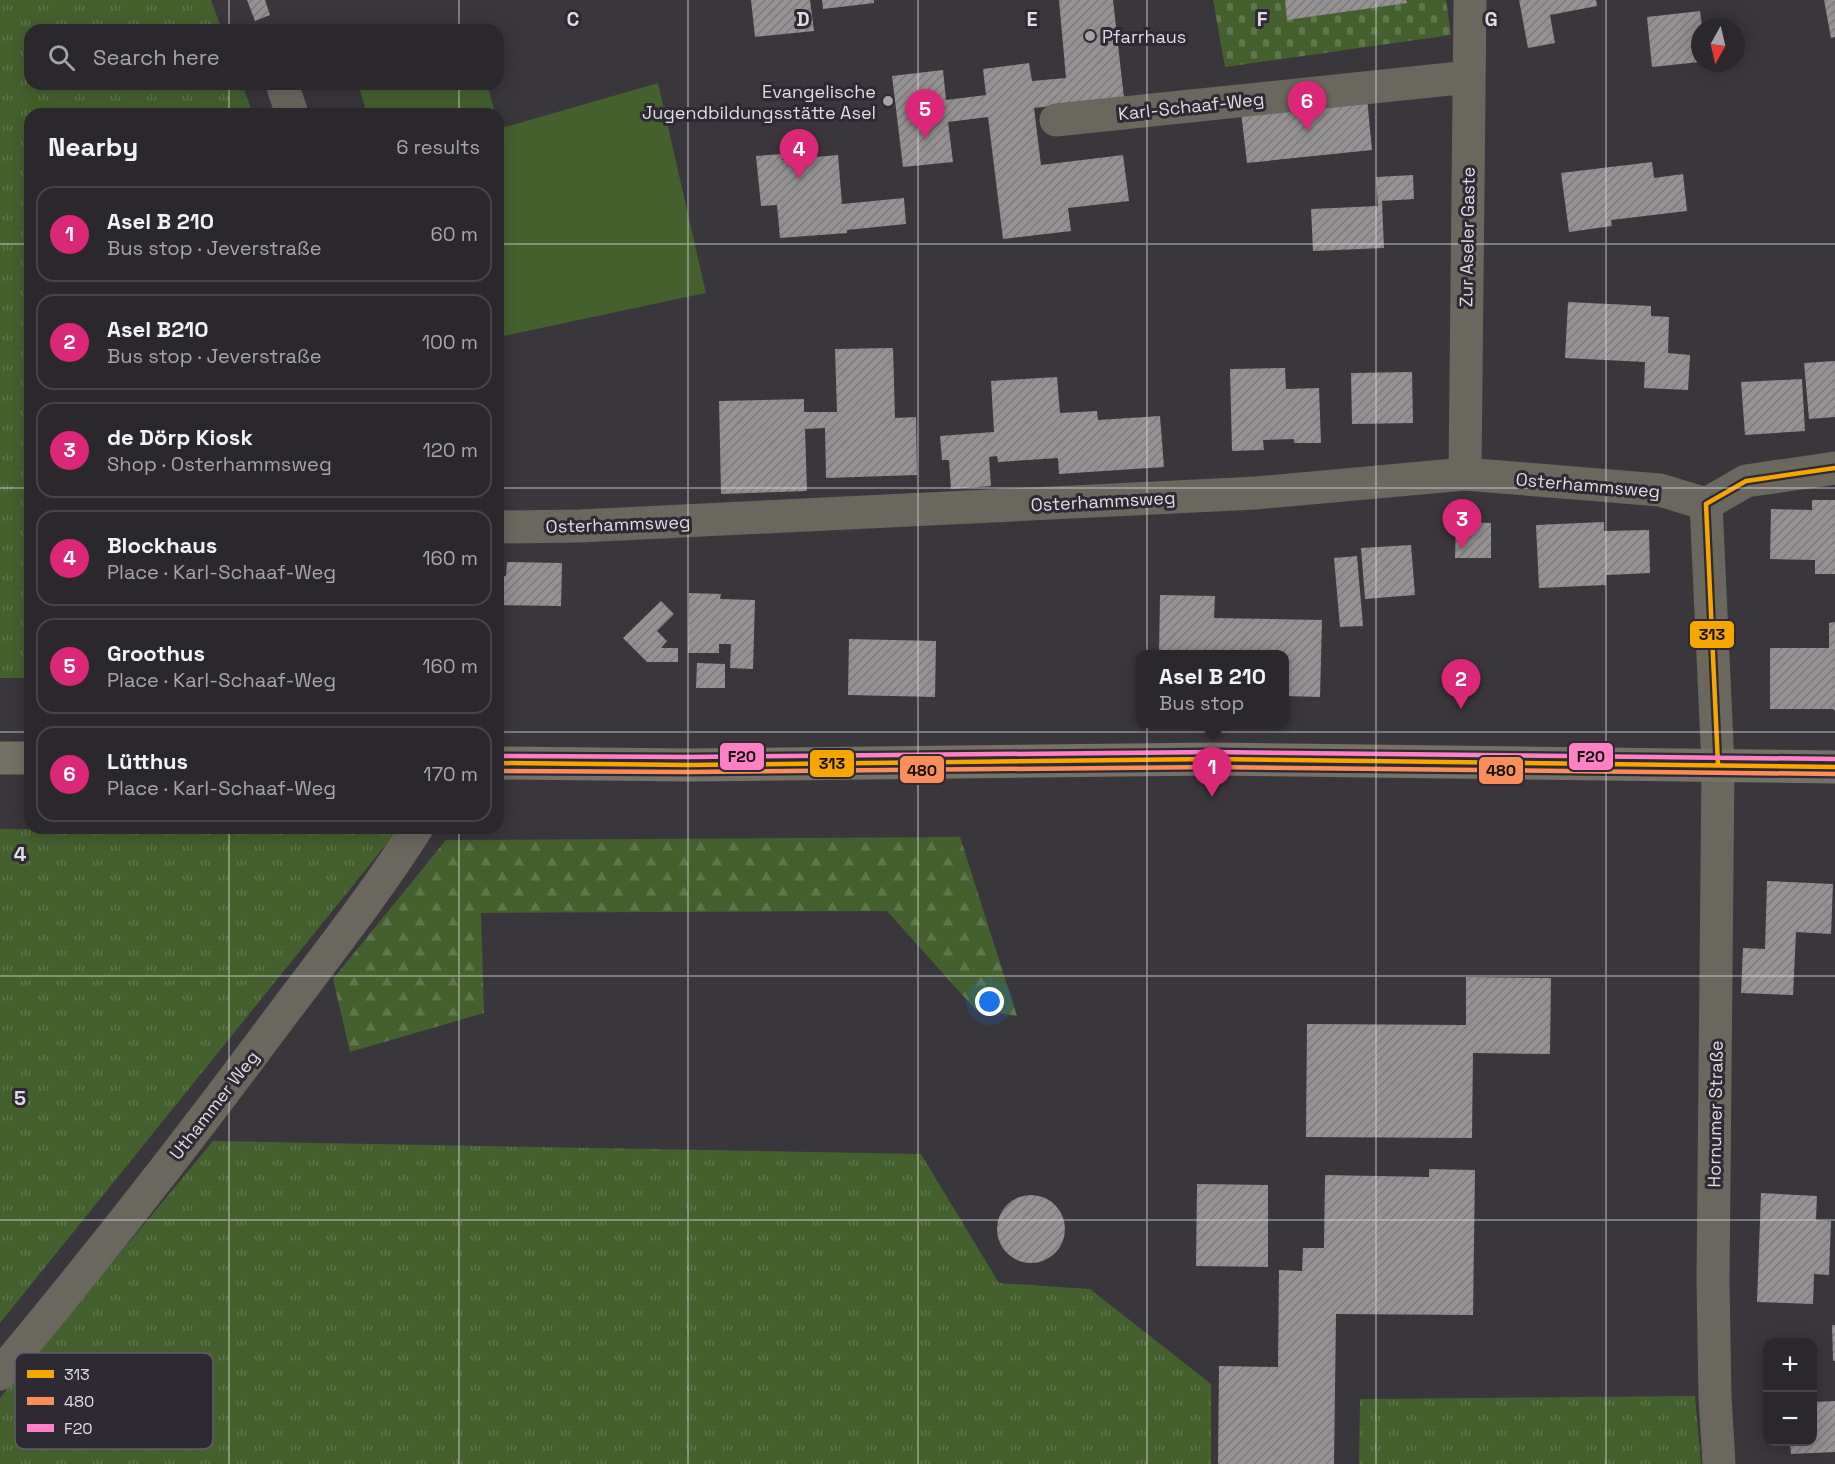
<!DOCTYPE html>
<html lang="en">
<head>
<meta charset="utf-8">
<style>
	:root { --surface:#2b282d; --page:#373439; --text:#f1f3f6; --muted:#a6a6aa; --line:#474449; --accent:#db2777 }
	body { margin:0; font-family:"Space Grotesk",sans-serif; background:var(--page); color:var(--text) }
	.controls { position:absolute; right:18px; bottom:18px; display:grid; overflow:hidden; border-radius:12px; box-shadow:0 3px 15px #0003 }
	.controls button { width:54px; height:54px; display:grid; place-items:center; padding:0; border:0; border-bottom:2px solid var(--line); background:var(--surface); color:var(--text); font:30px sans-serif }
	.compass { position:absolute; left:1691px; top:18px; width:54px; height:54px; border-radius:50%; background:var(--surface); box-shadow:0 3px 15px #0003; rotate:188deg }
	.you { position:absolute; left:990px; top:1002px; width:21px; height:21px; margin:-15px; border:4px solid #fff; border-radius:50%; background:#1a73e8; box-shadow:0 0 0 9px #1a73e833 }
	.badge { display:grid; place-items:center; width:39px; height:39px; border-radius:50%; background:var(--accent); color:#fff; font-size:20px; font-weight:700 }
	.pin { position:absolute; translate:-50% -50px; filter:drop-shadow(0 2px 3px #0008) }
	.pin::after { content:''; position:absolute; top:32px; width:21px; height:18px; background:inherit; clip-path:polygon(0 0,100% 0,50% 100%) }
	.popup { position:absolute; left:1136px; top:650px; width:153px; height:78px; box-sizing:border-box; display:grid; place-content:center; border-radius:12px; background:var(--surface); filter:drop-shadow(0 2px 4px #0005); font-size:20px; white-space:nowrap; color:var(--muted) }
	.popup b { font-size:22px; color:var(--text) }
	.popup::after { content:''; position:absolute; left:50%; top:100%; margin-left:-12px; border:12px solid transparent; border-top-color:var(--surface) }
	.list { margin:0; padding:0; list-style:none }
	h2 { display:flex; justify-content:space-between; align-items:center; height:78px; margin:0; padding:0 24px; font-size:26px }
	h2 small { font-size:20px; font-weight:400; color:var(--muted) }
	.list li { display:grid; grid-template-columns:39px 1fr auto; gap:18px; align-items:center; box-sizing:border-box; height:96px; margin:0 12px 12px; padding:0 12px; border:2px solid var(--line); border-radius:18px }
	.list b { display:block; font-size:22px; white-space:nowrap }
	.list p { margin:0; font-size:20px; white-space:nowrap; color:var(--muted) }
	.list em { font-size:20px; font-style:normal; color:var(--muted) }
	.icon { flex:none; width:33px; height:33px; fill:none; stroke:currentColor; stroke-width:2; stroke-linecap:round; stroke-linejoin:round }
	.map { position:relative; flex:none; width:1835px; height:1464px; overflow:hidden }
	.search { position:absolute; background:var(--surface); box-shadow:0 3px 15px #0003; left:24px; top:24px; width:480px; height:66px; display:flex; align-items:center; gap:15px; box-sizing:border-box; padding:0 21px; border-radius:18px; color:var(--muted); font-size:22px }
	.panel { position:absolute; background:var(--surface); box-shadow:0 3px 15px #0003; left:24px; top:108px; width:480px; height:726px; border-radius:18px }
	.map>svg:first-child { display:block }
	.grass { fill:url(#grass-tufts) }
	.forest { fill:url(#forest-firs) }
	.cemetery { fill:url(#cemetery-stones) }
	.garden { fill:#44602d }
	.building { fill:url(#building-hatch) }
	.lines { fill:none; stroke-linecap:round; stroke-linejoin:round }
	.minor { stroke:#6a675f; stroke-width:33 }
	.major { stroke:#747166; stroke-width:33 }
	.bus-1-casing { stroke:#2e2a34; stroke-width:9 }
	.bus-2-casing { stroke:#2e2a34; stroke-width:9 }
	.bus-3-casing { stroke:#2e2a34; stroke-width:9 }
	.bus-1 { stroke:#f7a600; stroke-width:4.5 }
	.bus-2 { stroke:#fa8e5a; stroke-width:4.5 }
	.bus-3 { stroke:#ff80c5; stroke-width:4.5 }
	.grid { fill:none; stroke:#dfdce3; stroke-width:1.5; stroke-opacity:0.55 }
	.poi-dot { fill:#a5a2a9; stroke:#2e2a34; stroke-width:2 }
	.labels { text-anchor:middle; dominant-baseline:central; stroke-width:6; stroke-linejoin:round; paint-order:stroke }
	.poi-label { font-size:18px; fill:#dfdce3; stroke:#2e2a34; text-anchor:start }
	.street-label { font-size:18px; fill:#dfdce3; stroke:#2e2a34 }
	.key { fill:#2e2a34; stroke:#635f69; stroke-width:1.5 }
	.key-label { font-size:16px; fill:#dfdce3 }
	.grid-label { font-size:20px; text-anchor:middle; font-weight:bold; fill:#dfdce3; stroke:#2e2a34; stroke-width:6; stroke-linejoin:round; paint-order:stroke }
	.line-badge { stroke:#2e2a34; stroke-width:2 }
	.pale-badge-label { font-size:16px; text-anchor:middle; font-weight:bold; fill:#111 }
</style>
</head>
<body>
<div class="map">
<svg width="1835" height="1464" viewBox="0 0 1835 1464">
	<defs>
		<pattern id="grass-tufts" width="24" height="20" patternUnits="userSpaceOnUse" patternTransform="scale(1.5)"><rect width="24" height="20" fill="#44602d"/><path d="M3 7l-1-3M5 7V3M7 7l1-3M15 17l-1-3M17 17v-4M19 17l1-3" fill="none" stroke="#5f764b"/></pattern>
		<pattern id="forest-firs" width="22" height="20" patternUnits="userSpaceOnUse" patternTransform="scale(1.5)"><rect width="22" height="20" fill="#44602d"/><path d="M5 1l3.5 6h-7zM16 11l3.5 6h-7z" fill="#5f764b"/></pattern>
		<pattern id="cemetery-stones" width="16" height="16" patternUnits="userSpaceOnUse" patternTransform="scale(1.5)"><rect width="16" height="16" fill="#44602d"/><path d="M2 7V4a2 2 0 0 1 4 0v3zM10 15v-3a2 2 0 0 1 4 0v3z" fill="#5f764b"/></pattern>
		<pattern id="building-hatch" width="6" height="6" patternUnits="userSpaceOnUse" patternTransform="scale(1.5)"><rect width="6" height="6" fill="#949192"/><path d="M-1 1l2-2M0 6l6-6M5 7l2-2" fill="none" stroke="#7c797b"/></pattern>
	</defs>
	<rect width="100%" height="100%" fill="#39363c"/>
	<path class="grass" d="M0 0H211L222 30H30V84H242L253 114H30V678H0Z
		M0 829 396 832 0 1323Z
		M213 1141 921 1154 999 1283 1090 1289 1211 1384V1464H0V1398Z
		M1695 1396 1701 1464H1359L1360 1399Z"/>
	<path class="forest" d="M960 837 1017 1016 975 1009 887 911 481 913 484 1013 350 1052 333 979 446 840Z"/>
	<path class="cemetery" d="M1213 0H1446L1451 35 1225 67Z"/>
	<path class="garden" d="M658 83 706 293 498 337V129Z
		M358 84H487L494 109 478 114H367Z"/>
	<path class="building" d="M247 0H265L270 15 255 21Z
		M751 0H810L814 31 755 37Z
		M822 0H874V3L823 9Z
		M1059 0H1113L1124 98 1034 108 1041 165 1123 155 1129 201 1068 208 1071 231 1003 239 988 117 948 122 953 162 903 167 892 76 943 70 946 100 986 95 983 69 1029 63 1032 81 1066 78Z
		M1285 0H1406L1407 3 1287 20Z
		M1519 0H1596L1597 6 1550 15 1555 43 1528 48Z
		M1824 0H1835V37L1831 38Z
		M1700 11 1702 27H1700V62L1652 67 1647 17Z
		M1367 98 1372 150 1247 163 1241 112Z
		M782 154V160L838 155 842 204 904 198 906 224 847 230V233L780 238 777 205 761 206 756 156Z
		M1652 162 1654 178 1683 174 1687 211 1611 220 1612 226 1569 232 1561 173Z
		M1413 175 1414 199 1382 201 1384 248 1313 251 1311 209 1378 206 1376 177Z
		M1568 302 1651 306V316L1669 317 1668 353 1690 355 1688 390 1644 388 1645 362 1565 358Z
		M893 348 895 418 916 417 917 475 826 478 825 428 805 429 807 491 721 494 719 401 804 399V412H837L835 349Z
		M1835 361V417L1809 419 1804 363Z
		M1285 368 1286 389 1319 388 1321 443H1294V439L1263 440 1264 450 1232 451 1230 369Z
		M1412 372 1413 423 1352 424 1351 373Z
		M1057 377 1060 413 1097 411 1098 420 1160 416 1164 467 1059 474 1058 458 998 462 997 456 989 457 991 486 951 489 949 460H942L940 436 994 432 991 381Z
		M1802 379 1805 431 1745 435 1741 382Z
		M1812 500H1835V574H1815V560L1770 559 1771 509 1812 510Z
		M1456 522 1491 523V558H1455Z
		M1604 522V531L1649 530 1650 573 1606 575V585L1539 588 1536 525Z
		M1411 545 1415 595 1365 599 1361 548Z
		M1357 556 1363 626 1340 627 1334 558Z
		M507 562 562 563 561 606 498 605V576H506Z
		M689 593 721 594 720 599 755 600 753 669 730 668 731 644H719V653H688Z
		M1160 595 1215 596 1214 618 1322 620 1320 697 1284 696V654H1159Z
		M661 601 674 614 657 631 667 641 661 648H678V662H647L623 638Z
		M1835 622V711L1833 709H1770V648H1829V623Z
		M849 639 936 641 935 697 848 695Z
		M697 663 725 664V688H696Z
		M1767 881 1833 884 1831 934 1796 932 1793 995 1741 993 1743 948 1765 949Z
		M1466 977 1551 978 1550 1054 1473 1053 1472 1138 1306 1137 1307 1024 1466 1025Z
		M1429 1169 1475 1170 1473 1315 1336 1314 1334 1464H1218L1219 1366 1278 1367 1279 1270 1302 1271 1303 1248H1324L1325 1175 1429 1177Z
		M1197 1184 1268 1185V1267L1196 1266Z
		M1761 1193 1817 1196 1816 1220 1831 1221 1829 1275 1814 1274 1813 1304 1757 1302Z
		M997 1229a34 34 0 1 1 68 0a34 34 0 1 1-68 0Z
		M1832 1325H1835V1361H1833Z
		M1835 1401V1452L1791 1454 1790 1442H1812V1402Z"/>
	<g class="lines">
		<path class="minor" d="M283 87 292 114
			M1056 120 1469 77
			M1465 474 1470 0
			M1706 504 1718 765 1713 1281 1715 1397 1719 1464
			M1706 504 1746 481 1835 468
			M498 527 580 526 1256 493 1465 474 1660 490 1706 504
			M0 1374C96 1259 189 1140 278 1020 326 956 375 894 417 828"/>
		<path class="major" d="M0 758H30
			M498 763 688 765 1213 759 1835 767"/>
		<defs>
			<path id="bus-1" d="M1706 504 1718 765
				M1706 504 1746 481 1835 468
				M498 763 688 765 1213 759 1835 767"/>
			<path id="bus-2" d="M498 771 688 772 1213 767 1835 774"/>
			<path id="bus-3" d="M498 756 688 757 1213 752 1835 759"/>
		</defs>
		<use href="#bus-1" class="bus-1-casing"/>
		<use href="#bus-2" class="bus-2-casing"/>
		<use href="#bus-3" class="bus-3-casing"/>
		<use href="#bus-1" class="bus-1"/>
		<use href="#bus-2" class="bus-2"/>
		<use href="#bus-3" class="bus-3"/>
	</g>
	<path class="grid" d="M229 0V30M459 0V30M688 0V1464M918 0V1464M1147 0V1464M1376 0V1464M1606 0V1464M229 84V114M459 84V114M0 244H30M498 244H1835M0 488H30M498 488H1835M0 732H30M498 732H1835M229 828V1464M459 828V1464M0 976H1835M0 1220H1835"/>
	<g class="poi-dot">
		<circle cx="1090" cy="36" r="6"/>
		<circle cx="888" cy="101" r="6"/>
	</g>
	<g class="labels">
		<g class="poi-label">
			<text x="1102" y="36">Pfarrhaus</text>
			<text x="876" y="91" text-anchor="end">Evangelische<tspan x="876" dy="21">Jugendbildungsstätte Asel</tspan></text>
		</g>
		<g class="street-label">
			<text transform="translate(1191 106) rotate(-6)">Karl-Schaaf-Weg</text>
			<text transform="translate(1467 237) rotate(-89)">Zur Aseler Gaste</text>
			<text transform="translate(1588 485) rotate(5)">Osterhammsweg</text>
			<text transform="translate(1103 501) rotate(-3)">Osterhammsweg</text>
			<text transform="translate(618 524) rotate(-2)">Osterhammsweg</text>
			<text transform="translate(214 1105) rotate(-52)">Uthammer Weg</text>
			<text transform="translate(1715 1114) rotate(-89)">Hornumer Straße</text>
		</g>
	</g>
	<rect x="15" y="1353" width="198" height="96" rx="9" class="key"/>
	<rect x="27" y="1370" width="27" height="8" fill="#f7a600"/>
	<rect x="27" y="1397" width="27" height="8" fill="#fa8e5a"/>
	<rect x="27" y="1424" width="27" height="8" fill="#ff80c5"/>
	<g class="key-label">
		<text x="64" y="1380">313</text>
		<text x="64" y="1407">480</text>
		<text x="64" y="1434">F20</text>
	</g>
	<g class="grid-label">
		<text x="573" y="26">C</text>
		<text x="803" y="26">D</text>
		<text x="1032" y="26">E</text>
		<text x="1262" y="26">F</text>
		<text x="1491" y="26">G</text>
		<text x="20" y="861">4</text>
		<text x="20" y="1105">5</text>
	</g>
	<g class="line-badge">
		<rect x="1689" y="620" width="46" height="29" rx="6" fill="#f7a600"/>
		<rect x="1568" y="742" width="46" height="29" rx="6" fill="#ff80c5"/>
		<rect x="719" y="742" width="46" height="29" rx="6" fill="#ff80c5"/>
		<rect x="809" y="749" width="46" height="29" rx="6" fill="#f7a600"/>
		<rect x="899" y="755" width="46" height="29" rx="6" fill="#fa8e5a"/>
		<rect x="1478" y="756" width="46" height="29" rx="6" fill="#fa8e5a"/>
	</g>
	<g class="pale-badge-label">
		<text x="1712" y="640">313</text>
		<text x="1591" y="762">F20</text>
		<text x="742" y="762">F20</text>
		<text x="832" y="769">313</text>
		<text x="922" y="776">480</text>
		<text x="1501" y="776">480</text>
	</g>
</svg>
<div class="controls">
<button>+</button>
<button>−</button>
</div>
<svg class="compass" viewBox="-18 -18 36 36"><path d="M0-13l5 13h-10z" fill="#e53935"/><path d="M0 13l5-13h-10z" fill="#a6a6aa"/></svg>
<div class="you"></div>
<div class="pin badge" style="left:1212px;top:797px">1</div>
<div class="popup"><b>Asel B 210</b>Bus stop</div>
<div class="pin badge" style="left:1461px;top:709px">2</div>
<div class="pin badge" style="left:1462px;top:549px">3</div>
<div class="pin badge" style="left:799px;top:179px">4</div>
<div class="pin badge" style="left:925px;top:139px">5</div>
<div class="pin badge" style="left:1307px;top:131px">6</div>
<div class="search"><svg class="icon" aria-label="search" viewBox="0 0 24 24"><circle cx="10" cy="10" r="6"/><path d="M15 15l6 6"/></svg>Search here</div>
<section class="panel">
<h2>Nearby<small>6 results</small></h2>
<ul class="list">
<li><span class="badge">1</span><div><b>Asel B 210</b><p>Bus stop · Jeverstraße</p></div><em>60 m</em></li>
<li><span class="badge">2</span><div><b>Asel B210</b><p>Bus stop · Jeverstraße</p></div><em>100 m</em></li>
<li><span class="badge">3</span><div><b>de Dörp Kiosk</b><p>Shop · Osterhammsweg</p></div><em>120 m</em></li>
<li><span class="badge">4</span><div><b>Blockhaus</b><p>Place · Karl-Schaaf-Weg</p></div><em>160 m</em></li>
<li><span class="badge">5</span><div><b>Groothus</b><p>Place · Karl-Schaaf-Weg</p></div><em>160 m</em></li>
<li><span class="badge">6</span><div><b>Lütthus</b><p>Place · Karl-Schaaf-Weg</p></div><em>170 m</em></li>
</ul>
</section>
</div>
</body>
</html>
